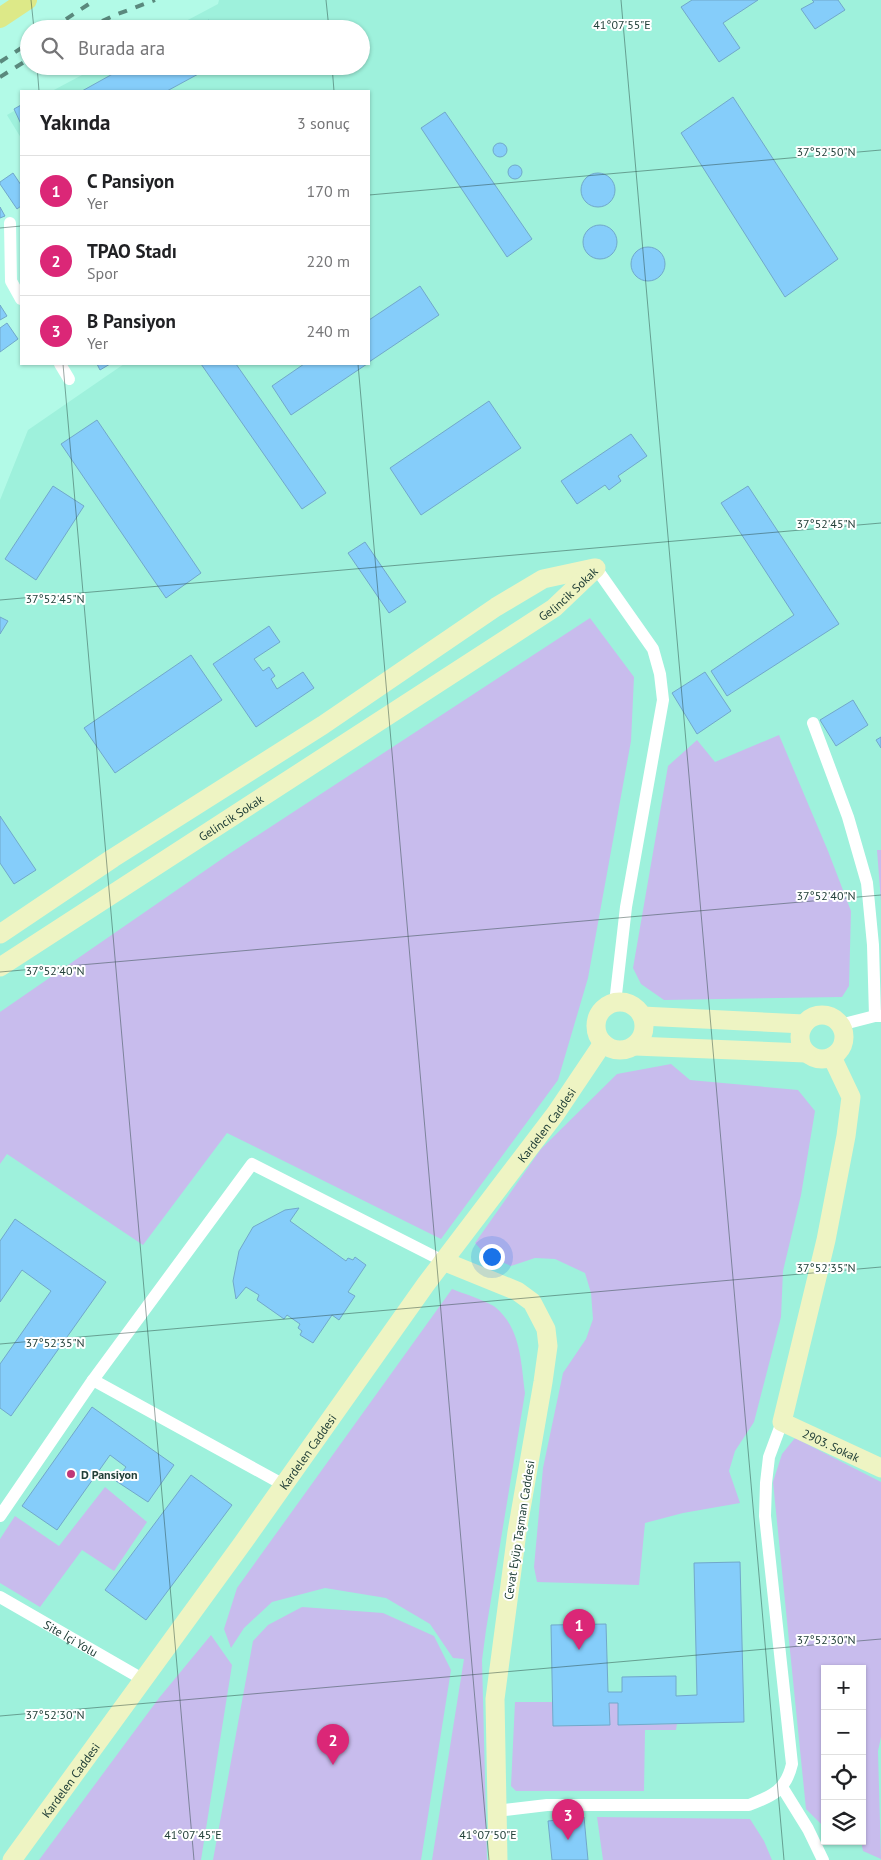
<!DOCTYPE html>
<html lang="tr">
<head>
<meta charset="utf-8">
<style>
	:root { --surface:#fff; --page:#f6f6f6; --text:#202124; --muted:#757577; --line:#e0e0e0; --accent:#db2777 }
	body { margin:0; font-family:"PT Sans",sans-serif; background:var(--page); color:var(--text) }
	.controls { position:absolute; right:15px; bottom:15px; display:grid; overflow:hidden; border-radius:0px; box-shadow:0 1px 4px #0004 }
	.controls button { width:45px; height:45px; display:grid; place-items:center; padding:0; border:0; border-bottom:1px solid var(--line); background:var(--surface); color:var(--text); font:25px sans-serif }
	.you { position:absolute; left:491px; top:1256px; width:18px; height:18px; margin:-12px; border:4px solid #fff; border-radius:50%; background:#1a73e8; box-shadow:0 0 0 8px #1a73e833 }
	.badge { display:grid; place-items:center; width:32px; height:32px; border-radius:50%; background:var(--accent); color:#fff; font-size:16px; font-weight:700 }
	.pin { position:absolute; translate:-50% -41px; filter:drop-shadow(0 1px 2px #0008) }
	.pin::after { content:''; position:absolute; top:26px; width:18px; height:15px; background:inherit; clip-path:polygon(0 0,100% 0,50% 100%) }
	.list { margin:0; padding:0; list-style:none }
	h2 { display:flex; justify-content:space-between; align-items:center; height:65px; margin:0; padding:0 20px; font-size:21px }
	h2 small { font-size:16px; font-weight:400; color:var(--muted) }
	.list li { display:grid; grid-template-columns:32px 1fr auto; gap:15px; align-items:center; box-sizing:border-box; height:70px; padding:0 20px; border-top:1px solid var(--line) }
	.list b { display:block; font-size:19px; white-space:nowrap }
	.list p { margin:0; font-size:16px; white-space:nowrap; color:var(--muted) }
	.list em { font-size:16px; font-style:normal; color:var(--muted) }
	.icon { flex:none; width:28px; height:28px; fill:none; stroke:currentColor; stroke-width:2; stroke-linecap:round; stroke-linejoin:round }
	.map { position:relative; flex:none; width:881px; height:1860px; overflow:hidden }
	.search { position:absolute; background:var(--surface); box-shadow:0 1px 4px #0004; left:20px; top:20px; width:350px; height:55px; display:flex; align-items:center; gap:12px; box-sizing:border-box; padding:0 18px; border-radius:28px; color:var(--muted); font-size:19px }
	.panel { position:absolute; background:var(--surface); box-shadow:0 1px 4px #0004; left:20px; top:90px; width:350px; height:275px; border-radius:0px }
	.map>svg:first-child { display:block }
	.built { fill:#9ef1dc; fill-rule:evenodd }
	.green { fill:#c8bced }
	.building { fill:#85cdfa; stroke:#71a8ca }
	.lines { fill:none; stroke-linecap:round; stroke-linejoin:round }
	.street { stroke:#fff; stroke-width:12 }
	.secondary { stroke:#eef4c3; stroke-width:19 }
	.primary { stroke:#dde988; stroke-width:20 }
	.rail { stroke:#5a897d; stroke-width:4; stroke-dasharray:9 9; stroke-linecap:butt }
	.ticks { fill:none; stroke:#213f38; stroke-width:1; stroke-opacity:0.45 }
	.poi-dot { fill:#c03877; stroke:#fff; stroke-width:2 }
	.labels { text-anchor:middle; dominant-baseline:central; stroke-width:4; stroke-linejoin:round; paint-order:stroke }
	.street-label { font-size:12px; fill:#213f38; stroke:#fff }
	.poi-label { font-size:12px; font-weight:bold; fill:#213f38; stroke:#fff; text-anchor:start }
	.ticks-label { font-size:12px; text-anchor:middle; fill:#213f38; stroke:#fff; stroke-width:4; stroke-linejoin:round; paint-order:stroke }
</style>
</head>
<body>
<div class="map">
<svg width="881" height="1860" viewBox="0 0 881 1860">
	<rect width="100%" height="100%" fill="#b2fae7"/>
	<path class="built" d="M219 0H881V1860H0V500L28 430 124 364H369V91H52L99 66H361V29H171L218 4ZM825 1669H862V1841H825Z
		M21 107V138L7 115Z"/>
	<path class="green" d="M590 618 634 677 631 741 588 978 558 1080 441 1239 227 1133 143 1245 7 1154 0 1164V1012L229 854Z
		M779 735 828 851 851 911 849 986 842 997 664 1000 641 984 633 968 668 766 697 740 715 762Z
		M877 850H881V902Z
		M671 1064 690 1080 798 1090 815 1111 801 1195 783 1271 781 1317 754 1422 735 1451 729 1471 740 1503 683 1513 645 1523 639 1585 537 1582 534 1567 543 1468 563 1373 586 1339 593 1319 591 1293 585 1273 555 1259 535 1258 511 1266 486 1255 475 1243 541 1149 617 1074Z
		M452 1289C462 1293 487 1301 495 1307 521 1328 521 1363 525 1393L486 1630 482 1660 487 1860H432L464 1659 453 1658 430 1624 386 1598 325 1588 272 1602 244 1628 231 1648 224 1629 237 1588Z
		M795 1438 881 1482V1737L878 1751 881 1859 863 1851 861 1841 862 1669H825V1825L823 1826 806 1809 773 1482 782 1454Z
		M105 1487 147 1522 114 1571 82 1550 40 1607 0 1583V1539L15 1516 59 1546Z
		M302 1607 383 1613 434 1636 451 1670 421 1860H213L253 1641 268 1625Z
		M211 1635 232 1665 201 1860H39L159 1698Z
		M515 1702H553V1726L609 1725V1703H618L619 1725 677 1724 676 1730H645L644 1791H516L511 1786Z
		M597 1817 750 1819 764 1841 772 1860H603Z"/>
	<path class="building" d="M692 0H758L723 23 740 48 719 62 681 7Z
		M812 0H838L845 10 815 29 801 9 814 2Z
		M209 20 214 29H194Z
		M127 66H213L167 91H82Z
		M733 97 838 259 785 297 681 133Z
		M21 105V124L14 109Z
		M445 112 532 239 507 257 421 128Z
		M493 150a7 7 0 1 1 14 0a7 7 0 1 1-14 0Z
		M508 172a7 7 0 1 1 14 0a7 7 0 1 1-14 0Z
		M581 190a17 17 0 1 1 34 0a17 17 0 1 1-34 0Z
		M13 173 21 185V206L17 209 0 184V182Z
		M0 207 5 216 0 218Z
		M583 242a17 17 0 1 1 34 0a17 17 0 1 1-34 0Z
		M631 264a17 17 0 1 1 34 0a17 17 0 1 1-34 0Z
		M420 286 439 315 369 362V320Z
		M0 305 7 316 0 320Z
		M7 323 18 339 0 352V328Z
		M97 364H110L100 370Z
		M201 364H236L326 493 302 509Z
		M304 364H367L291 415 272 386Z
		M489 401 521 448 421 515 390 468Z
		M97 420 201 573 166 598 61 444Z
		M631 434 647 456 618 476 621 481 609 490 605 485 577 504 561 481Z
		M53 486 84 506 36 580 5 559Z
		M748 486 839 624 727 696 711 671 794 615 721 503Z
		M365 542 406 602 389 613 348 553Z
		M0 617 8 621 0 634Z
		M269 626 280 642 254 659 263 671 269 667 275 676 271 679 277 689 303 672 314 688 256 727 213 664Z
		M191 655 222 700 115 773 84 728Z
		M705 672 731 711 697 734 672 693Z
		M853 700 868 725 836 746 820 720Z
		M881 737V748L876 740Z
		M0 816 36 870 14 884 0 863Z
		M299 1208 290 1221 346 1261 348 1258 353 1260 355 1257 366 1265 348 1292 355 1296 339 1320 332 1315 313 1343 300 1335 302 1331 298 1328 300 1324 287 1315 284 1319 257 1300 259 1295 246 1287 236 1299 233 1281 239 1251 253 1227 285 1210Z
		M15 1219 106 1282 11 1416 0 1408V1364L51 1291 22 1270 0 1302V1241Z
		M92 1407 174 1465 148 1502 116 1481 126 1467 110 1455 57 1530 22 1506Z
		M191 1475 232 1505 146 1620 105 1590Z
		M740 1562 744 1722 618 1725V1703H609L610 1725 553 1726 551 1625 606 1624 608 1692H622V1677L676 1676V1696L697 1695 694 1563Z
		M584 1817 588 1860H552L548 1821Z"/>
	<g class="lines">
		<g class="street">
			<path d="M10 223 11 281 21 299"/>
			<path d="M60 364 69 379"/>
			<path d="M596 568 653 649 660 674 663 700 626 907 615 1003"/>
			<path d="M813 723 848 817 867 883 873 945 875 1016"/>
			<path d="M840 1025 875 1016H881"/>
			<path d="M93 1380 284 1485"/>
			<path d="M0 1516 93 1380 252 1164 443 1261"/>
			<path id="s1" d="M0 1597 144 1680"/>
			<path d="M782 1787 808 1829 823 1860"/>
			<path d="M496 1811 547 1805H749C773 1796 786 1790 792 1764L765 1516 766 1483 769 1457 782 1422"/>
		</g>
		<g class="secondary">
			<path d="M0 934 113 858 323 725 496 607 543 579 594 568"/>
			<path id="s2" d="M0 967 554 608 596 568"/>
			<circle cx="620" cy="1026" r="24"/>
			<circle cx="822" cy="1037" r="22"/>
			<path d="M642 1016 804 1024"/>
			<path d="M635 1046 806 1053"/>
			<path id="s3" d="M832 1057 851 1097 846 1136 826 1240 782 1422 881 1468"/>
			<path d="M443 1261 517 1291 532 1302 546 1329 548 1346 543 1382 517 1532 495 1699 498 1860"/>
			<path id="s4" d="M12 1860 242 1544 426 1284 556 1113 603 1043"/>
		</g>
		<path class="primary" d="M0 18 27 0"/>
		<path class="rail" d="M51 29 95 0
			M86 29 115 15 155 0
			M0 62 29 43
			M0 77 29 59"/>
	</g>
	<path class="ticks" d="M31 0 34 29M326 0 329 29M621 0 784 1860M37 66 39 91M332 66 334 91M369 195 881 150M0 228 21 226M63 364 194 1860M358 364 489 1860M0 600 881 523M0 972 881 895M0 1344 881 1267M0 1716 881 1639"/>
	<circle class="poi-dot" cx="71" cy="1474" r="5"/>
	<g class="labels">
		<g class="street-label">
			<text stroke="none"><textPath href="#s2" startOffset="680">Gelincik Sokak</textPath></text>
			<text stroke="none"><textPath href="#s2" startOffset="275">Gelincik Sokak</textPath></text>
			<text stroke="none"><textPath href="#s4" startOffset="909">Kardelen Caddesi</textPath></text>
			<text stroke="none"><textPath href="#s3" startOffset="431">2903. Sokak</textPath></text>
			<text stroke="none"><textPath href="#s4" startOffset="504">Kardelen Caddesi</textPath></text>
			<text transform="translate(519 1530) rotate(-81)">Cevat Eyüp Taşman Caddesi</text>
			<text stroke="none"><textPath href="#s1" startOffset="82">Site İçi Yolu</textPath></text>
			<text stroke="none"><textPath href="#s4" startOffset="99">Kardelen Caddesi</textPath></text>
		</g>
		<g class="poi-label">
			<text x="81" y="1474">D Pansiyon</text>
		</g>
	</g>
	<g class="ticks-label">
		<text x="622" y="29">41°07'55"E</text>
		<text x="826" y="156">37°52'50"N</text>
		<text x="826" y="528">37°52'45"N</text>
		<text x="55" y="603">37°52'45"N</text>
		<text x="826" y="900">37°52'40"N</text>
		<text x="55" y="975">37°52'40"N</text>
		<text x="826" y="1272">37°52'35"N</text>
		<text x="55" y="1347">37°52'35"N</text>
		<text x="826" y="1644">37°52'30"N</text>
		<text x="55" y="1719">37°52'30"N</text>
		<text x="193" y="1839">41°07'45"E</text>
		<text x="488" y="1839">41°07'50"E</text>
	</g>
</svg>
<div class="controls">
<button>+</button>
<button>−</button>
<button><svg class="icon" aria-label="locate" viewBox="0 0 24 24"><circle cx="12" cy="12" r="6"/><path d="M12 2v4M12 18v4M2 12h4M18 12h4"/></svg></button>
<button><svg class="icon" aria-label="layers" viewBox="0 0 24 24"><path d="M12 4l9 5-9 5-9-5zM3 14l9 5 9-5"/></svg></button>
</div>
<div class="you"></div>
<div class="pin badge" style="left:579px;top:1650px">1</div>
<div class="pin badge" style="left:333px;top:1765px">2</div>
<div class="pin badge" style="left:568px;top:1840px">3</div>
<div class="search"><svg class="icon" aria-label="search" viewBox="0 0 24 24"><circle cx="10" cy="10" r="6"/><path d="M15 15l6 6"/></svg>Burada ara</div>
<section class="panel">
<h2>Yakında<small>3 sonuç</small></h2>
<ul class="list">
<li><span class="badge">1</span><div><b>C Pansiyon</b><p>Yer</p></div><em>170 m</em></li>
<li><span class="badge">2</span><div><b>TPAO Stadı</b><p>Spor</p></div><em>220 m</em></li>
<li><span class="badge">3</span><div><b>B Pansiyon</b><p>Yer</p></div><em>240 m</em></li>
</ul>
</section>
</div>
</body>
</html>
